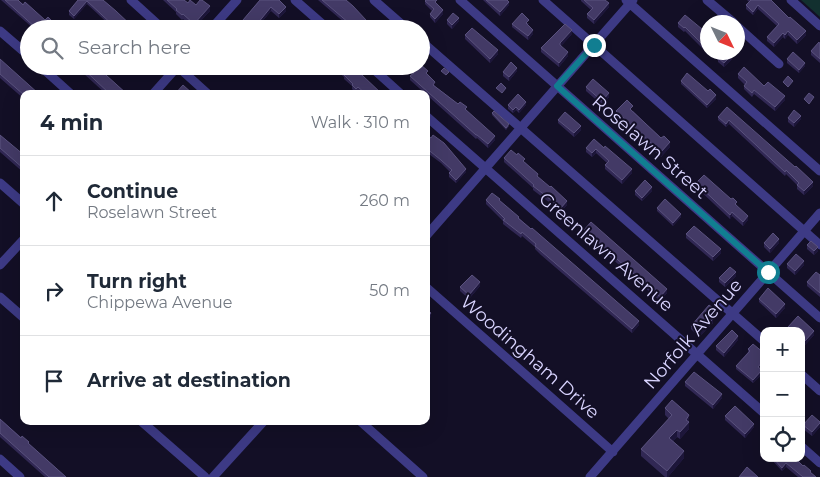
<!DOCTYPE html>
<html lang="en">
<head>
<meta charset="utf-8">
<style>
	:root { --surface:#fff; --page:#f2f2f3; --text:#1f2937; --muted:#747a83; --line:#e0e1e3 }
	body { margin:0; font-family:Montserrat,sans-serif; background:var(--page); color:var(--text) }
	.controls { position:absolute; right:15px; bottom:15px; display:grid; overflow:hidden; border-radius:10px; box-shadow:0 5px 20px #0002 }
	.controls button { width:45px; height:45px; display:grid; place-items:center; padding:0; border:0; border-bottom:1px solid var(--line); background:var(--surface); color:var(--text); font:25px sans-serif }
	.compass { position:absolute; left:700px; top:15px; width:45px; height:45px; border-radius:50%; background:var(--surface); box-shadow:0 5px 20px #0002; rotate:133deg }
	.stop { position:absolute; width:15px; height:15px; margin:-11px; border:4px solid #117e91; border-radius:50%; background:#fff }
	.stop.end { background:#117e91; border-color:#fff; box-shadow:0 1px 5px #0008 }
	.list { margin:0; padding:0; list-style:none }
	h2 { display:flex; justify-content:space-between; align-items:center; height:65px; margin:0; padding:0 20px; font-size:21px }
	h2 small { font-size:16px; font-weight:400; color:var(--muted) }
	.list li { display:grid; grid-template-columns:32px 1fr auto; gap:15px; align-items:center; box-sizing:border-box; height:90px; padding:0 20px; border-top:1px solid var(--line) }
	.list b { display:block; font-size:19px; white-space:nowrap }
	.list p { margin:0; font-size:16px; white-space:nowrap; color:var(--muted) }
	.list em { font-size:16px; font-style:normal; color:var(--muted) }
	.icon { flex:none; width:28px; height:28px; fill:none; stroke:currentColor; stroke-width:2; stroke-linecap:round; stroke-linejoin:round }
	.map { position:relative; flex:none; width:820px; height:477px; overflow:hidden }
	.search { position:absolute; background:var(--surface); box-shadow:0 5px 20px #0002; left:20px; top:20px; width:410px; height:55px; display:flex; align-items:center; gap:12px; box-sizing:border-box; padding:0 18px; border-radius:28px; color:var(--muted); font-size:19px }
	.panel { position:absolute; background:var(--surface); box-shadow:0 5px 20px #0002; left:20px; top:90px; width:410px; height:335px; border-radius:10px }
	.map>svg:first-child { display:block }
	.green { fill:#12302f }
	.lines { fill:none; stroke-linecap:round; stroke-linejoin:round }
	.minor { stroke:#3d3a85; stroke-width:9 }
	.wall { fill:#312854 }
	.shaded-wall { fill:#1d163a }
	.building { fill:#433a66; stroke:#5a527e }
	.route { stroke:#117e91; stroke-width:6 }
	.labels { text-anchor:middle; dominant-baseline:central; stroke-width:4; stroke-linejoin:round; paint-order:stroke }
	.street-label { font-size:18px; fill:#d9d4ff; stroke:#130f26 }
</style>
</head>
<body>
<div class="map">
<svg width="820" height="477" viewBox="0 0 820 477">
	<rect width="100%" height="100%" fill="#130f26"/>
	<path class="green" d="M801 0H820V17Z"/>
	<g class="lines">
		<path class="minor" d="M131 0 163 29
			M295 0 328 29
			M374 0 407 29
			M460 0 820 318
			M543 0 820 245
			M626 0 820 171
			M707 0 733 22
			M791 0 820 26
			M738 27 779 64
			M211 29 237 0
			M0 31 29 56
			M421 41 764 341
			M40 66 71 94
			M177 66 208 94
			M370 66 401 94
			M153 94 178 66
			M426 116 764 413
			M0 183 24 204
			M426 236 633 0
			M0 265 24 239
			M426 287 613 452
			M0 297 24 318
			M801 374 820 391
			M141 421 205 477
			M360 421 423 477
			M801 446 820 463
			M0 459 20 477
			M213 477 264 421
			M590 477 820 213"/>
	</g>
	<path class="wall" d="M1 0H18L54 27H53L55 29H34Z
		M78 0H103L135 29H114L87 4 74 19 69 15V11Z
		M163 0H184L188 3 196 5 210 11 194 28 183 19 182 20 176 14V12Z
		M260 0 286 11 279 18 271 11 256 29H248L243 24V20Z
		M318 0H335L373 29H352Z
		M483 0H507L509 5 500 16Z
		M581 0H605L609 7 594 24 587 18V14L591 10 581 1Z
		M747 0H771L806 35 797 44 788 35 785 39 783 37 774 47 767 41V37L777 26 758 9 753 15 746 9V5L749 2Z
		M425 1 437 3V4L443 14 435 23 430 17V14L432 11 425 4Z
		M447 20 459 21 452 29 447 24Z
		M529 23 527 25 533 34 528 40 512 27V24Z
		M678 23 708 34V51L705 48 704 50 685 31 684 32 678 27Z
		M572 34 561 46 568 56 559 67 541 52V48Z
		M465 35 498 54 490 63 465 39Z
		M820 44V63L811 55V51Z
		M709 52H729L732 59 724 67 718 62V60Z
		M0 59 24 94V99L0 78Z
		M787 59 805 66 799 73 787 63Z
		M75 66H96L127 94H106L83 73Z
		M145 66H161L154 75 145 68Z
		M331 66H351L382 94H362L358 91 356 93 352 89V86L344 79V77Z
		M402 66H418L428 75 435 86 467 111 495 140 488 148 477 138 476 139 410 80V76L412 75Z
		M517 71 509 81 503 76V72Z
		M738 74 764 86 785 100 775 111 754 94 752 97 744 89V86L745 85 738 78Z
		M681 81 716 99 707 108 681 84Z
		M586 87 609 97 602 105 586 91Z
		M508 105H526L519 113 516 110 513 113 508 109Z
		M727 107 813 186 804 195 797 189V185L786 174 785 176 729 124 726 127 718 120V117Z
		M616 111H633L670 147 661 157 616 116Z
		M492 113 509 126 506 130 492 115Z
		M788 118 801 119 794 127 788 122Z
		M558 120 581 130 574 137 558 123Z
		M426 134 466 172 456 183 449 177V173L450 172 441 163 426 152Z
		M0 135 24 155V173L0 152Z
		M594 139 632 173 622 184 605 169V165L607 163 596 153 592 157 586 152V148Z
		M504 158 525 162 538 177 567 205 560 213 554 207V206L533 190V188L504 162Z
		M696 183 737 205V206L748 220 743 226 732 216 730 219 696 187Z
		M635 191H652L642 201 635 195Z
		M486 200 500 201 639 325 632 333 541 255 535 249V247L522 236 521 238 503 224V221L486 204Z
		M657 208 681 217 673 226 657 211Z
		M584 230 667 293 660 301 584 234Z
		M686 234 721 253 713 261 686 238Z
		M764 243H779L770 253 764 247Z
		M807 245 818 251 814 255 807 249Z
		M787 264 804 265 795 275 787 268Z
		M820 275V297L807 286V282Z
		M736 276 725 287 719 282V278Z
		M480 286 469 299 460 291V287Z
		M759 299 785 308 776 318 759 302Z
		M717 315 713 320V323L699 337 691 329V326Z
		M788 327 814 335 805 345 801 342V331H789Z
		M738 340 724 357 716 350V346Z
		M748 349 764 363 759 368 762 374 753 383 736 369V366L748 352Z
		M685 382 722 398 713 409 685 386Z
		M665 408 689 422V429L680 439 677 437 673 441 684 458 668 477H665L641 456V449L669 419 665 415Z
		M725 416 754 427 745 438 725 420Z
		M0 419 29 444 66 477H45L0 437Z
		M820 422V427L812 436 803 429V425Z
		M770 458H795L816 477H798L786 467 782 471Z"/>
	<path class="shaded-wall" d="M87 1V4L74 19V16Z
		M509 2V5L500 16V12Z
		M609 3V7L594 24V20Z
		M758 5V9L753 15V12Z
		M210 6V11L194 28V24Z
		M271 7V11L256 29H253Z
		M286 7V11L279 18V14Z
		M443 10V14L435 23V19Z
		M459 18V21L452 29V25Z
		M533 30V34L528 40V36Z
		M572 30V34L560 47V43Z
		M788 31V35L785 39V35Z
		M806 31V35L797 44V40Z
		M783 33V37L774 47V43Z
		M498 50V54L490 63V59Z
		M568 52V56L559 67V63Z
		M732 55V59L724 67V63Z
		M805 63V66L799 73V70Z
		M158 66H161L154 75V72Z
		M517 68V71L509 81V77Z
		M609 93V97L602 105V101Z
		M716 95V99L707 108V105Z
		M785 96V100L775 111V107Z
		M526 102V105L519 113V110Z
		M516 107V110L513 113V110Z
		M801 116V119L794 127V123Z
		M729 120V124L726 127V124Z
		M581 126V130L574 137V133Z
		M495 136V140L488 148V144Z
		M670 142V147L661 157V152Z
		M596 149V153L592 157V153Z
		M466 169V172L456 183V180Z
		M632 169V173L622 184V180Z
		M813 182V186L804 195V191Z
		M652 187V191L642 201V198Z
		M567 201V205L560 213V209Z
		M732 212V216L730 219V215Z
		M681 214V217L673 226V223Z
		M748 216V220L743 226V222Z
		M779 239V243L770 253V249Z
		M818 247V251L814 255V251Z
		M721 249V253L713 261V257Z
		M804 261V265L795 275V271Z
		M736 272V276L725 287V283Z
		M480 282V286L469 299V295Z
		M667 289V293L660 301V297Z
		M785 304V308L776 318V314Z
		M717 311V315L713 320V323L699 337V333Z
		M431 313V317L426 322V319Z
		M639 321V325L632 333V329Z
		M814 331V335L805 345V341Z
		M738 336V340L724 357V353Z
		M764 360V363L758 370V367Z
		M762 370V374L753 383V380Z
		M722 394V398L713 409V405Z
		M689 415V429L680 439V432L686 420Z
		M820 423V427L812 436V432Z
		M754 424V427L745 438V434Z
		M677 430V437L669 445V438Z
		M684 451V458L668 477H667V471Z
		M786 463V467L782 471V468Z"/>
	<path class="building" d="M5 0H18L23 5 25 2 45 20 48 17 54 23 51 26 55 29H37Z
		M78 0H103L116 11 135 29H115L116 28 87 1 74 16 69 11Z
		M167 0H184L188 3 190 0 196 5 200 0H202L210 6 194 24 183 14 182 15 176 10 177 9Z
		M260 0H279L286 7 279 14 271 7 253 29 243 20Z
		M322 0H346L353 6 366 20 365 21 373 29H356Z
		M426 0H437L435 2 443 10 435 19 430 14 434 9 425 1Z
		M486 0H507L509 2 500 12Z
		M584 0H605L609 3 594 20 587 14 593 8Z
		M751 0H771L789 18 790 17 806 31 797 40 788 31 785 35 783 33 774 43 767 37 779 24 758 5 753 12 746 5Z
		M453 13 459 18 452 25 447 20Z
		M522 13 529 20 526 23 533 30 528 36 512 24Z
		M685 15 708 34V47L705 45 704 46 685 27 684 28 678 23Z
		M565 24 572 30 560 43V45L568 52 559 63 541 48Z
		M472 28 498 50 490 59 465 35Z
		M819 42 820 44V59L811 51Z
		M714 52H729L732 55 724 63 718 58 719 57Z
		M793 52 805 63 799 70 787 59Z
		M0 59 39 94H24V95L0 74Z
		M511 62 517 68 509 77 503 72Z
		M421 65 428 71 426 73 435 82 433 85 458 104 460 102 467 107 465 109 495 136 488 144 477 135H476L410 76 414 73 406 66H418L419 67 421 66Z
		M80 66H96L127 94H110Z
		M148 66H158L154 72Z
		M335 66H351L362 75 382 94H366L358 87 356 89 352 85 353 84 344 75 345 74Z
		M744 67 764 86 768 82 785 96 775 107 754 90 752 93 744 86 747 82 738 74Z
		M444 68 449 72 446 75 441 71Z
		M687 73 708 91 710 89 716 95 707 105 681 81Z
		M788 76 793 81 788 87 783 82Z
		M593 79 609 93 602 101 586 87Z
		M501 83 506 88 502 93 496 88Z
		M183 85 193 94H175Z
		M809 93 814 97 809 104 804 99Z
		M518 94 526 102 519 110 516 107 513 110 508 105Z
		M627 100 633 106 630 109 661 138 664 136 670 142 661 152 616 111Z
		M727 107 795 167 796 166 813 182 804 191 797 185 799 183 786 170 785 172 729 120 726 124 718 117Z
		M794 110 801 116 794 123 788 118Z
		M494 111 509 124 506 128 492 113Z
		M565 112 581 126 574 133 558 120Z
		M426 134 431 138 433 135 444 143 466 169 456 180 449 173 452 170 441 160 426 148Z
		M0 135 24 155V169L0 148Z
		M594 139 604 148 605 146 632 169 622 180 605 165 609 161 596 149 592 153 586 148Z
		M511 150 517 155 518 153 525 159 523 161 538 174 537 176 550 187 551 186 567 201 560 209 554 204 555 203 533 186 534 185 504 158Z
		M704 175 731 199 733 198 737 202 735 204 748 216 743 222 732 212 730 215 696 183Z
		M645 180 652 187 642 198 635 191Z
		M492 193 500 199 499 200 519 217 518 218 531 229 532 228 639 321 632 329 541 251 535 246 536 244 522 232 521 234 503 220 505 219 486 200Z
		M665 199 681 214 673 223 657 208Z
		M591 222 667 289 660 297 584 230Z
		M694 226 721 249 713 257 686 234Z
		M773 233 779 239 770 249 764 243Z
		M811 241 818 247 814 251 807 245Z
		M796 254 804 261 795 271 787 264Z
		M730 267 736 272 725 283 719 278Z
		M816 272 820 275V293L807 282Z
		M472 275 480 282 469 295 460 287Z
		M768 288 785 304 776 314 759 299Z
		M709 305 717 311 713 316V319L699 333 691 326Z
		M426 308 431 313 426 319Z
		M798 316 814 331 805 341 801 338V331H793L788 327Z
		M732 330 738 336 724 353 716 346Z
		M753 344 764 353V360L758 367 762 370 753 380 736 366 750 351 748 349Z
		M694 372 722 394 713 405 685 382Z
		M672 400 689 415 686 420 689 422 680 432 677 430 669 438 684 451 667 471 641 449 672 415 665 408Z
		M735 406 754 424 745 434 725 416Z
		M812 415 820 422V423L812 432 803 425Z
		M0 419 21 438 22 436 29 442 28 443 66 477H49L0 433Z
		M773 458H795L803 466 804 465 811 471 810 472 816 477H803L786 463 782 468Z
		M747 467 758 477H739Z"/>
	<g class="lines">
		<path class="route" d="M594 45 557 86 768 272"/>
	</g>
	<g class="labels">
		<g class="street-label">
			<text transform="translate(650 147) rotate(41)">Roselawn Street</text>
			<text transform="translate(606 252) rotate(41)">Greenlawn Avenue</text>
			<text transform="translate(693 334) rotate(-49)">Norfolk Avenue</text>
			<text transform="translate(530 357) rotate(41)">Woodingham Drive</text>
		</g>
	</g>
</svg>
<div class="controls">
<button>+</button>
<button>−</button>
<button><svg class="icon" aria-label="locate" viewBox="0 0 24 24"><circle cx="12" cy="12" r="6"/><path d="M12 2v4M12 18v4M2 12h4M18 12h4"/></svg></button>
</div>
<svg class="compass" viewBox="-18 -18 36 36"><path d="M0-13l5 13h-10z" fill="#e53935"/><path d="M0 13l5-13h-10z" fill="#747a83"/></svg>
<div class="stop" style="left:768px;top:272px"></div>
<div class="stop end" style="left:594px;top:45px"></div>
<div class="search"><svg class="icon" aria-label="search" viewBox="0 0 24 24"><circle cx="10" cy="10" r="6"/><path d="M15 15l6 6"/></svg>Search here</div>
<section class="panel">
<h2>4 min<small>Walk · 310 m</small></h2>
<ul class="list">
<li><svg class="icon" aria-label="ahead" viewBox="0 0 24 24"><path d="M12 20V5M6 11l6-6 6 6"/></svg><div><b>Continue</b><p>Roselawn Street</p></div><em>260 m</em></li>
<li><svg class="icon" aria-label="right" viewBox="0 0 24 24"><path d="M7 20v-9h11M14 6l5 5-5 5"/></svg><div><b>Turn right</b><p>Chippewa Avenue</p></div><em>50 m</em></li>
<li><svg class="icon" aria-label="arrive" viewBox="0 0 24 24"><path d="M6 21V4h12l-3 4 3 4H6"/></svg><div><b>Arrive at destination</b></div></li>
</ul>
</section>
</div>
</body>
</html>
